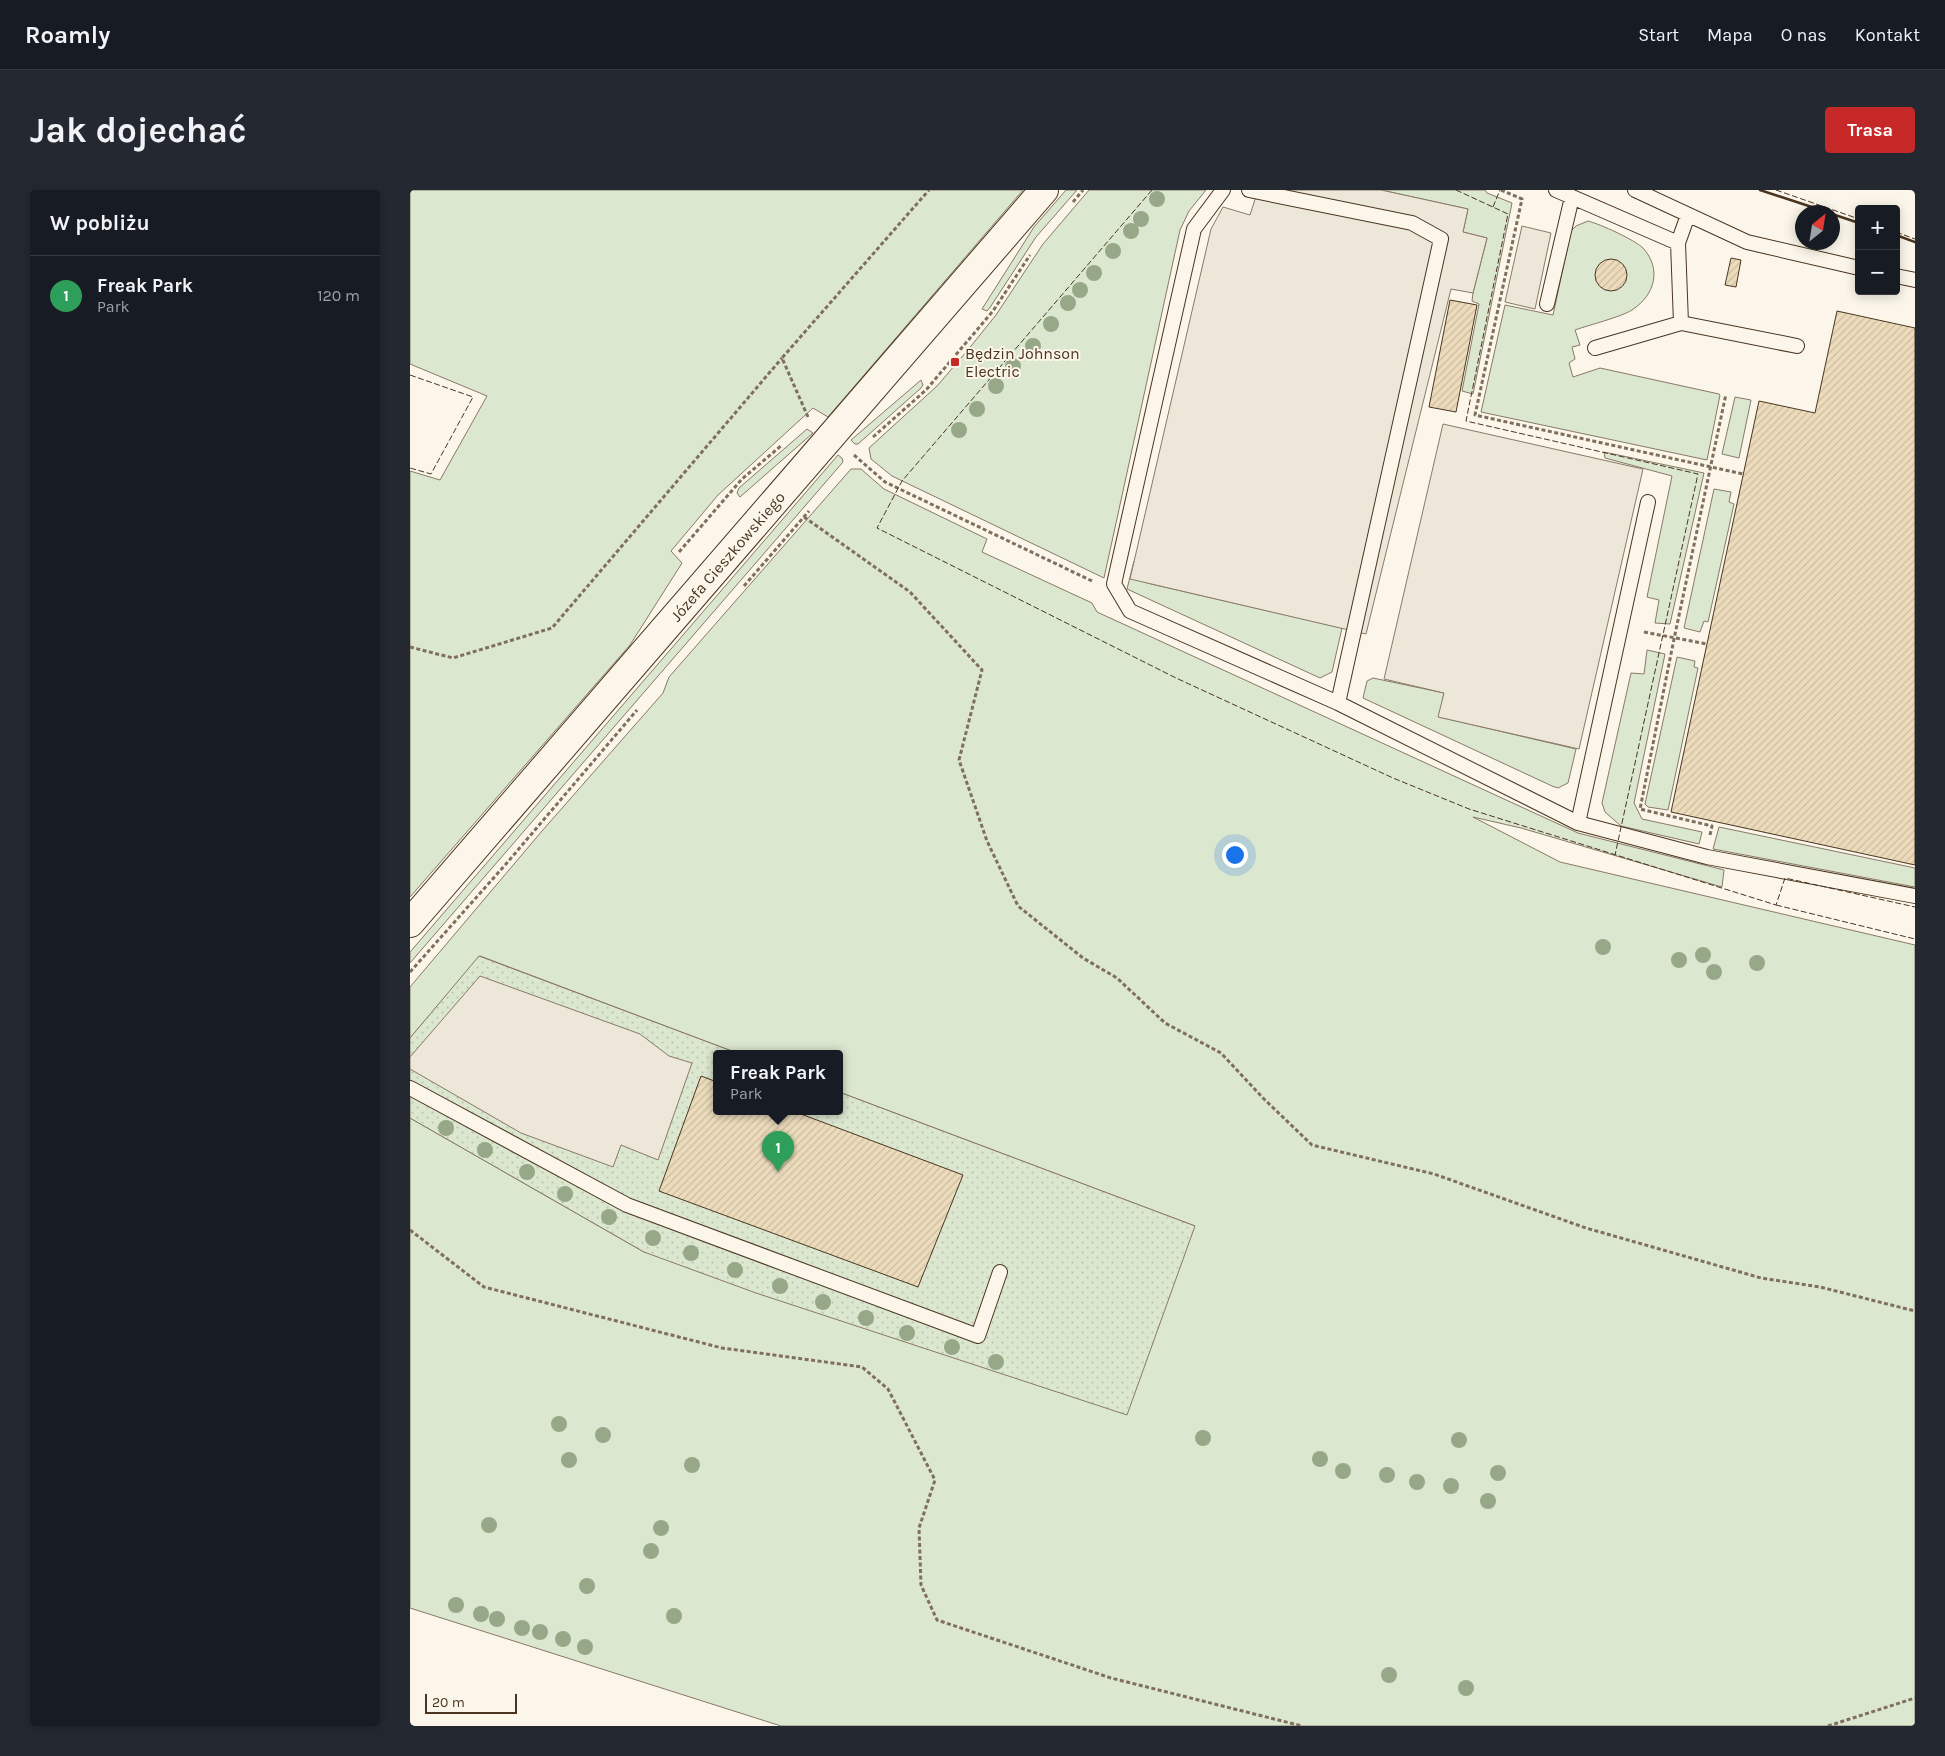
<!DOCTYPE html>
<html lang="pl">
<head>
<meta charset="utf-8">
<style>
	:root { --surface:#171b24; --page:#242831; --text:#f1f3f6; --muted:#9ea1a6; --line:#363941; --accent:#c62828 }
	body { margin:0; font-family:Karla,sans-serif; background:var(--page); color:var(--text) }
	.controls { position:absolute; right:15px; top:15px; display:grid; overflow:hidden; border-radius:5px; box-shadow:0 2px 12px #0003 }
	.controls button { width:45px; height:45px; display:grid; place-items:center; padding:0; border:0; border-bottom:1px solid var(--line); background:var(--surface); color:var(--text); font:25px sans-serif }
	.compass { position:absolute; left:1385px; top:15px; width:45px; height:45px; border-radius:50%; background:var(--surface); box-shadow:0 2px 12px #0003; rotate:30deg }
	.scale { position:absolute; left:15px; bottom:12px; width:92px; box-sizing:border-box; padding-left:5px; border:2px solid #4a3520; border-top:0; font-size:14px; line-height:18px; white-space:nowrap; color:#4a3520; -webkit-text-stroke:4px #fbf6e9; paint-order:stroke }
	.you { position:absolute; left:824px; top:664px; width:18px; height:18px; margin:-12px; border:4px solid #fff; border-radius:50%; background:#1a73e8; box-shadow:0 0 0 8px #1a73e833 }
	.badge { display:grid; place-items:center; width:32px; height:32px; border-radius:50%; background:var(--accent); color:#fff; font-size:16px; font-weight:700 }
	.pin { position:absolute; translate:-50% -41px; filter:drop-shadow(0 1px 2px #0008) }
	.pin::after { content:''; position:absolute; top:26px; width:18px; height:15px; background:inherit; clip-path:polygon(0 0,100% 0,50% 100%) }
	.popup { position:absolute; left:303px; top:860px; width:130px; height:65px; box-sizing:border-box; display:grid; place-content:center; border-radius:5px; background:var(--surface); filter:drop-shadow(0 1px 4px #0005); font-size:16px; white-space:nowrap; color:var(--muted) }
	.popup b { font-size:19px; color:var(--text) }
	.popup::after { content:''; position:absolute; left:50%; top:100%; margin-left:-10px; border:10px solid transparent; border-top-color:var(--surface) }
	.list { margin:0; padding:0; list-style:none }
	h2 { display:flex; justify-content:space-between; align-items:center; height:65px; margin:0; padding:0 20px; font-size:21px }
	h2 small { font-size:16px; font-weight:400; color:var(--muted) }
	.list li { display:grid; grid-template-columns:32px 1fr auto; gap:15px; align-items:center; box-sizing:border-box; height:80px; padding:0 20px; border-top:1px solid var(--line) }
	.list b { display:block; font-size:19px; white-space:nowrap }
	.list p { margin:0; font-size:16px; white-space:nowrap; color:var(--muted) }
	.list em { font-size:16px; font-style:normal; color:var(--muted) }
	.map { position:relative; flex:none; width:1505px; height:1536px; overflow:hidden; border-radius:5px }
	header { display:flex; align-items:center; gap:30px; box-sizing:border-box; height:70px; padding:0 25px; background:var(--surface); border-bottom:1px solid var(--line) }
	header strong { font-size:24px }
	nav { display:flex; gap:28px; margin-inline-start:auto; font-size:18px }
	.intro { display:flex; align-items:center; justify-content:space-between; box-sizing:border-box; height:120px; padding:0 30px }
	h1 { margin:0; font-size:35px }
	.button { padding:12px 22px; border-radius:5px; background:var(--accent); color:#fff; font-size:18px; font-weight:700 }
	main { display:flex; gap:30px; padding:0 30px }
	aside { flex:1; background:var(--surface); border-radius:5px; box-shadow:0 2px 12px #0003 }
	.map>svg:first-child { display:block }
	.green { fill:#dce7d0; stroke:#887966 }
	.park { fill:url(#park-dots); stroke:#887966 }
	.parking { fill:#ede7d9; stroke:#887966 }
	.building { fill:url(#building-hatch); stroke:#4a3520 }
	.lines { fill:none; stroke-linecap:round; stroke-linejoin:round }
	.lane-casing { stroke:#4a3520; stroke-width:16 }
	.street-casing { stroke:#4a3520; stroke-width:30 }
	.path { stroke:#7f6f5c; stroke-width:3; stroke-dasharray:4 2.5; stroke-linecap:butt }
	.lane { stroke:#fbf6e9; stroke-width:14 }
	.street { stroke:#fbf6e9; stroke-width:28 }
	.fence { stroke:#4a3520; stroke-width:1; stroke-dasharray:6 2.5; stroke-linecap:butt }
	.wall { stroke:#4a3520; stroke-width:2.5 }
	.tree { fill:#96a887 }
	.poi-dot { fill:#c62828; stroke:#fbf6e9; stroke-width:2 }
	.labels { text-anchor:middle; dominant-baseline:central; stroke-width:4; stroke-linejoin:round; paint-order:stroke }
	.poi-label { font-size:16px; fill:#4a3520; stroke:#fbf6e9; text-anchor:start }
	.street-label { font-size:16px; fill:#4a3520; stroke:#fbf6e9 }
</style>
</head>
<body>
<header>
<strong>Roamly</strong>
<nav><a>Start</a><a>Mapa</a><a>O nas</a><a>Kontakt</a></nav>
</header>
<div class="intro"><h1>Jak dojechać</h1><a class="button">Trasa</a></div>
<main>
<aside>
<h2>W pobliżu<small></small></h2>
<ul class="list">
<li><span class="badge" style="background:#2e9e5b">1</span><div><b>Freak Park</b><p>Park</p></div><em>120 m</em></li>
</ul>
</aside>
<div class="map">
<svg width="1505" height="1536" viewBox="0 0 1505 1536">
	<defs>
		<pattern id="park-dots" width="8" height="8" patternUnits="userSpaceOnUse" patternTransform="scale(1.25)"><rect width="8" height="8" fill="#dce7d0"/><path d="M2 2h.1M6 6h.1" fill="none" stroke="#bec7b2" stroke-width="1.8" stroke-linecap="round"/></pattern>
		<pattern id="building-hatch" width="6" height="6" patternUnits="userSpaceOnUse" patternTransform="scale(1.25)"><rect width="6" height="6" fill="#ecdcbc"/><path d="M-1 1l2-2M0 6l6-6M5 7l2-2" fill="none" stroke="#ccbda1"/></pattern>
	</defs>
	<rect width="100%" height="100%" fill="#fbf6e9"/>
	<path class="green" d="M0 0H613L418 227 403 218 308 305 261 361 272 373 220 455 0 707V281L30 290 77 206 0 174Z
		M656 0H667L626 47 581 116 577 121 572 119 624 37Z
		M679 0H796L779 21 770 40 694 388 482 286 461 269 459 258 527 196 557 161 586 125 633 54Z
		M971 0H1075L1077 3 1102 13 1063 204 1052 201 1069 114 1062 111 1063 103 1077 48 1053 42 1058 19Z
		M1178 31C1190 34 1225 50 1233 58 1252 79 1245 105 1222 120 1211 127 1179 135 1165 140L1170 155 1162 157 1165 169 1159 173 1163 187 1190 178 1309 204 1310 205 1297 270 1071 222 1095 115 1143 125 1161 41 1166 36Z
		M511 190 513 195 511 198 448 254H445L441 250Z
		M1325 207 1341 210 1329 268 1312 264Z
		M397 239 403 243 330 307 327 303 329 298Z
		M1194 262 1294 283 1260 434 1245 433 1249 410 1237 407 1262 286 1195 268Z
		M428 265 432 268 433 272 0 773V762Z
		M441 279H451L474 299 577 349 572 362 682 413 687 422 1168 643 1314 680 1312 697 1111 638 1063 627 1150 672 1505 755V1536H371L0 1418V928L234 1062 785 1036 429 902V863H327L70 766 0 848V797L132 641 253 503 259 487Z
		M1304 299 1321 302 1319 312 1324 314 1298 432 1294 431 1290 442 1274 438Z
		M724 371 737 393 932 438 922 482 910 488 717 399Z
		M1237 460 1255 464 1224 613 1232 629 1292 642 1289 654 1211 636 1195 622 1192 613 1221 483 1234 484Z
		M1267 467 1285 471 1284 477 1288 478 1258 620 1238 617 1235 614Z
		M963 488 1034 503 1029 527 1166 559 1158 593 1148 598 1142 596 953 508 957 491Z
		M1309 637 1505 678V697L1303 659Z"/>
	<path class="park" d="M69 766 327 863H307V921H429V902L785 1036 717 1225 346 1103 234 1062 0 928V848Z"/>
	<path class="parking" d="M848 0H971L1058 19 1053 42 1077 48 1063 103 1041 99 956 444 720 389 801 39 813 17 840 25Z
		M1112 36 1141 43 1125 119 1095 112Z
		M1033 234 1233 279 1169 559 1028 527 1034 503 974 489Z
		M70 786 230 844 259 866 282 873 248 970 211 955 203 977 111 943 0 879V867Z"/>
	<path class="building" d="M1321 68 1331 70 1326 97 1315 95Z
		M1185 85a16 16 0 1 1 32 0a16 16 0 1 1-32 0Z
		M1040 110 1067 115 1046 222 1019 217Z
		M1427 121 1505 138V675L1261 622 1349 211 1405 223Z
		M291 886 307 892V921H383L553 985 508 1097 249 1001Z"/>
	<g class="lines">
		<defs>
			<path id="lane" d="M813 0 784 39 704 394 720 421 928 513 1031 49 1002 33 839 0
				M1146 0 1268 53
				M1225 0 1337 52 1449 78
				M1486 86 1505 90
				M1137 114 1162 7
				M1271 133 1387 156
				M1185 158 1271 133 1268 53 1278 25
				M928 513 1168 633 1238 312
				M1168 633 1297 667 1505 706
				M0 898 217 1015 568 1146 590 1082"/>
			<g id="street">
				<path id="s1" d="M0 733 634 0"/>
			</g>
		</defs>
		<use href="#lane" class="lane-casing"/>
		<use href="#street" class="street-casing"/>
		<path class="path" d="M1091 0 1112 9 1065 225 1333 284
			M663 12 673 0
			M398 227 372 168 519 0
			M463 247 516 200 583 121 620 65
			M444 265 475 292 682 391
			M394 327 500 402 572 480 549 570 577 651 608 716 673 768 707 788 755 833 811 863 853 908 902 955 1024 984 1176 1038 1351 1088 1410 1097 1505 1121
			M269 362 332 289 372 255
			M334 396 399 321
			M1234 442 1297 454
			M0 457 43 468 142 438 372 168
			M1300 645 1302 636 1230 619 1264 449 1316 204
			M0 782 96 674 227 520
			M0 1040 74 1097 312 1158 452 1177 478 1199 525 1290 509 1338 511 1395 527 1430 701 1488 892 1536
			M1418 1536 1505 1508"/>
		<use href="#lane" class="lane"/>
		<use href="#street" class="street"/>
		<path class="fence" d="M742 0 492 291 467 338 766 488 983 588 1059 619 1366 715 1375 688 1505 717
			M1046 0 1098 24 1056 231 1288 284 1205 665
			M1366 0 1449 29
			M1083 17 1090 0
			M1486 42 1505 49
			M0 185 63 207 21 284 0 278
			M1366 715 1505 749"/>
		<path class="wall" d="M1350 0 1417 22
			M1422 24 1449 33
			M1486 45 1505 52"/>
	</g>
	<g class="tree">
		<circle cx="747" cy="9" r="8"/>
		<circle cx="731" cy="29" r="8"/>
		<circle cx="721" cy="41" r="8"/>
		<circle cx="703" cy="61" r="8"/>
		<circle cx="684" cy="83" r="8"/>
		<circle cx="670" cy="100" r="8"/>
		<circle cx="658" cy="113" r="8"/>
		<circle cx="641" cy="134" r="8"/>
		<circle cx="623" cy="156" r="8"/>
		<circle cx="603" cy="176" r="8"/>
		<circle cx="586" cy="196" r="8"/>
		<circle cx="567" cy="219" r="8"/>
		<circle cx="549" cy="240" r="8"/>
		<circle cx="1193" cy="757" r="8"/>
		<circle cx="1293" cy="765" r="8"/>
		<circle cx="1269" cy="770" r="8"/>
		<circle cx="1347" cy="773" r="8"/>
		<circle cx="1304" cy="782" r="8"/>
		<circle cx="36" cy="938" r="8"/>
		<circle cx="75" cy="960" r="8"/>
		<circle cx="117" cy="982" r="8"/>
		<circle cx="155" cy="1004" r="8"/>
		<circle cx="199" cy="1027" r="8"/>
		<circle cx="243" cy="1048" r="8"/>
		<circle cx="281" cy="1063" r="8"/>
		<circle cx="325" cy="1080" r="8"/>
		<circle cx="370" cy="1096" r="8"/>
		<circle cx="413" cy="1112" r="8"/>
		<circle cx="456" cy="1128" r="8"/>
		<circle cx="497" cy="1143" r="8"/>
		<circle cx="542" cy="1157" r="8"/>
		<circle cx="586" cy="1172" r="8"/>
		<circle cx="149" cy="1234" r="8"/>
		<circle cx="193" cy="1245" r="8"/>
		<circle cx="793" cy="1248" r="8"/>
		<circle cx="1049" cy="1250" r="8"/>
		<circle cx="910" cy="1269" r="8"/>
		<circle cx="159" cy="1270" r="8"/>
		<circle cx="282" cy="1275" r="8"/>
		<circle cx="933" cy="1281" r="8"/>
		<circle cx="1088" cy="1283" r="8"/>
		<circle cx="977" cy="1285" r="8"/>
		<circle cx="1007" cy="1292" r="8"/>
		<circle cx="1041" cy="1296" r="8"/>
		<circle cx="1078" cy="1311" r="8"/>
		<circle cx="79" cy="1335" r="8"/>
		<circle cx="251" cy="1338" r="8"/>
		<circle cx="241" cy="1361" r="8"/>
		<circle cx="177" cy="1396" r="8"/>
		<circle cx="46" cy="1415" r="8"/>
		<circle cx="71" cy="1424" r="8"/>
		<circle cx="264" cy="1426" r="8"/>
		<circle cx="87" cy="1429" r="8"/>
		<circle cx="112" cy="1438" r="8"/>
		<circle cx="130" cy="1442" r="8"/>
		<circle cx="153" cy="1449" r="8"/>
		<circle cx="175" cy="1457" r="8"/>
		<circle cx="979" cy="1485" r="8"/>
		<circle cx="1056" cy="1498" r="8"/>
	</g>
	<rect class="poi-dot" x="540" y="167" width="10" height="10" rx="2.5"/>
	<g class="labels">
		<g class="poi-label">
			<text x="555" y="163">Będzin Johnson<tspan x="555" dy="18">Electric</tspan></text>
		</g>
		<g class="street-label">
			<text stroke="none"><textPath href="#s1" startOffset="485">Józefa Cieszkowskiego</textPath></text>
		</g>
	</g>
</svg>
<div class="controls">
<button>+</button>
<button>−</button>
</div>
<svg class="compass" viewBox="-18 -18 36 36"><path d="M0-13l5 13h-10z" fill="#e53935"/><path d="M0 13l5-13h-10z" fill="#9ea1a6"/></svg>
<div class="scale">20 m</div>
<div class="you"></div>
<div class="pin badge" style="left:368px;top:982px;background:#2e9e5b">1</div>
<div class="popup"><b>Freak Park</b>Park</div>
</div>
</main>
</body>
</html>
